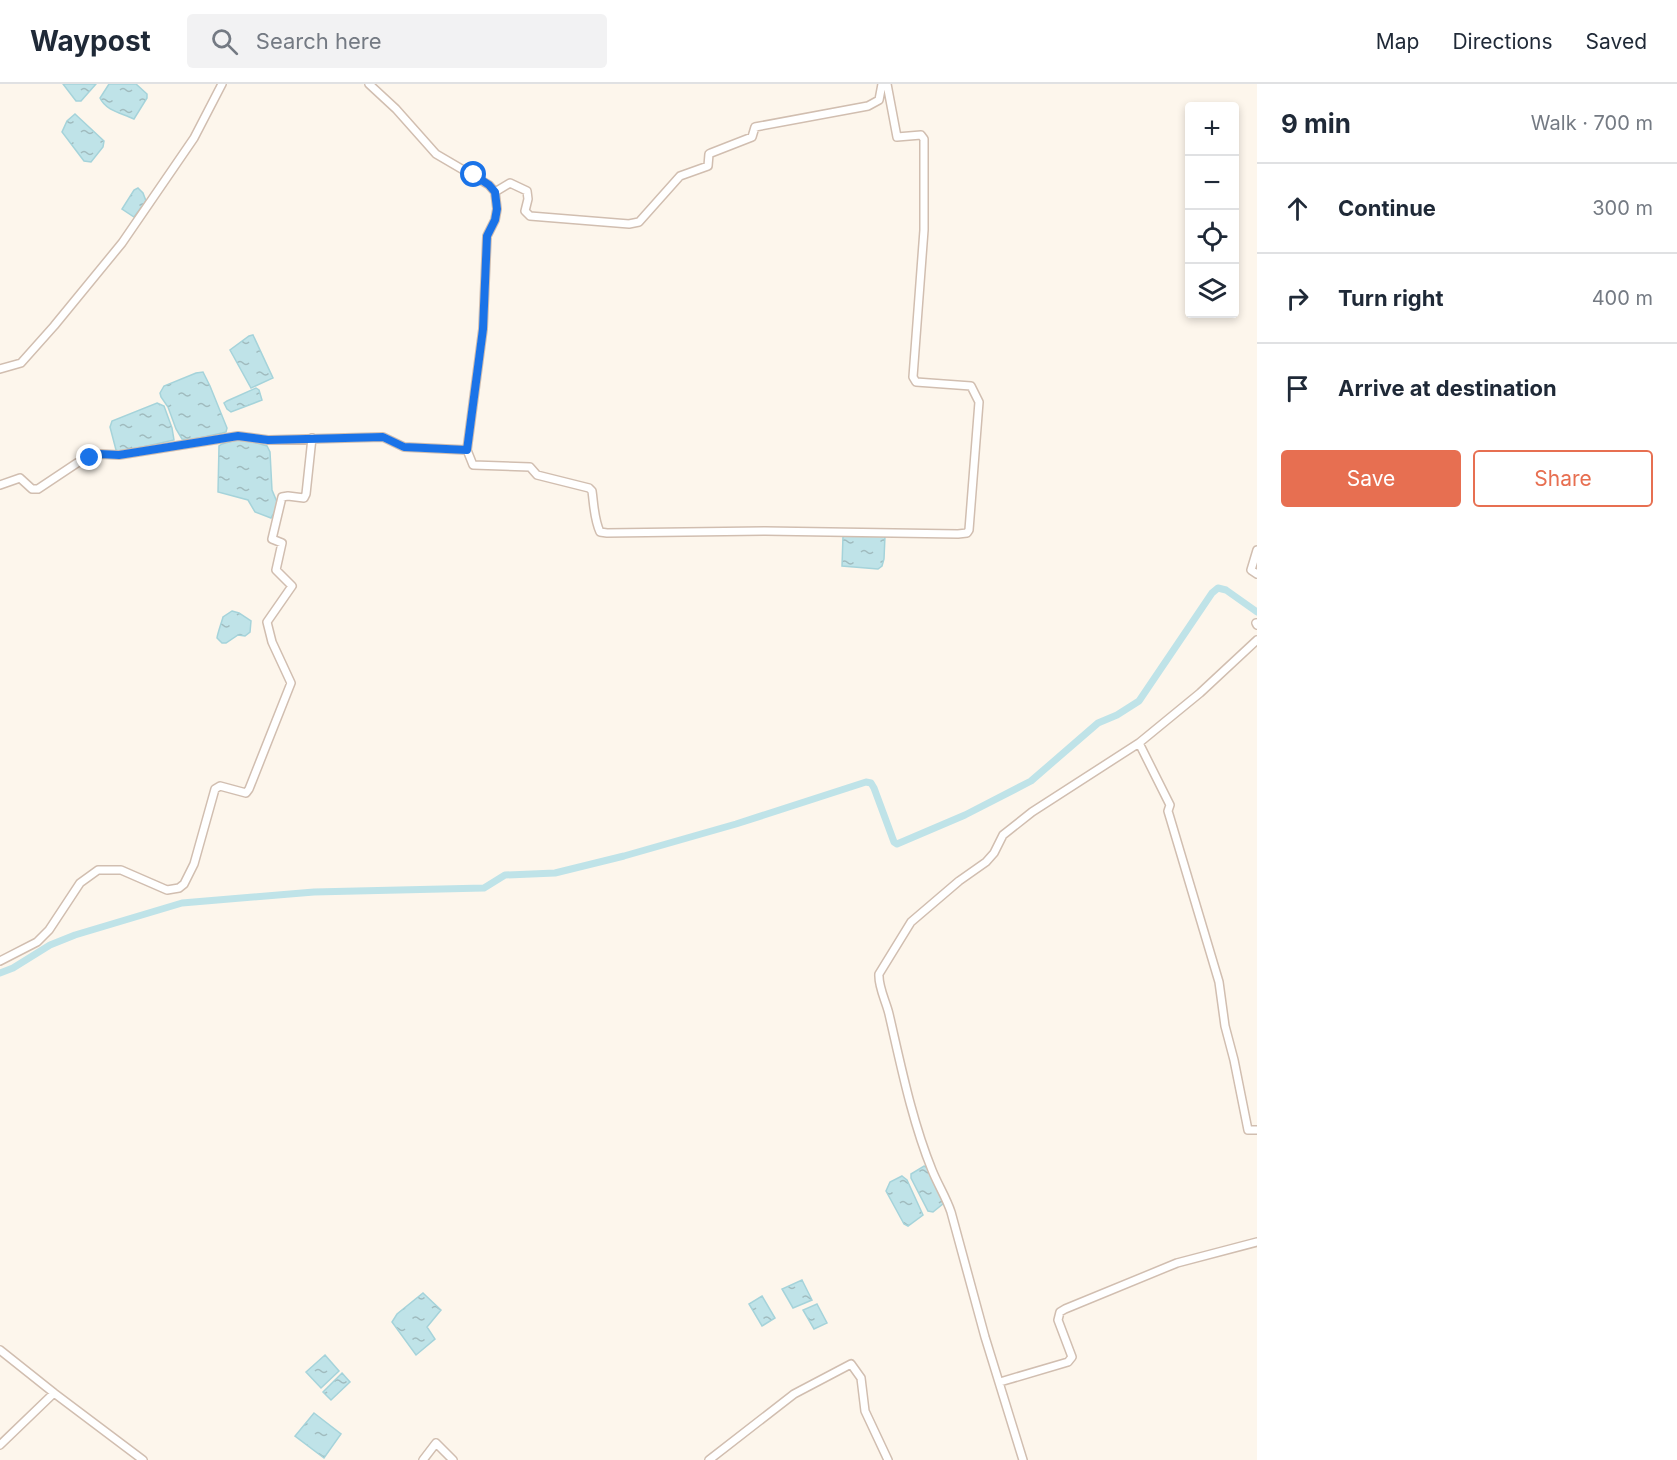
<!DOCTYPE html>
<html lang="en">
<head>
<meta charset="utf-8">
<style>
	:root { --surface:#fff; --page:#f2f2f3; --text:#1f2937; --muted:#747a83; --line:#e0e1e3; --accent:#e76f51 }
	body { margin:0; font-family:Inter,sans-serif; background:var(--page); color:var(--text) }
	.controls { position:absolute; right:18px; top:18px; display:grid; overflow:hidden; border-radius:6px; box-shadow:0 3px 9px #0003 }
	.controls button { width:54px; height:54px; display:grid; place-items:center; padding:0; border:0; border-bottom:2px solid var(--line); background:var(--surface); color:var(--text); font:30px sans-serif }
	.stop { position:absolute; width:18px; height:18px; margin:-14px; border:4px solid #1a73e8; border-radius:50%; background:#fff }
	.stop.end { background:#1a73e8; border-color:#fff; box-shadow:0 2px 6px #0008 }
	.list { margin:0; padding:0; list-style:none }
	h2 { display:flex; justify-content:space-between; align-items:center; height:78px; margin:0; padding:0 24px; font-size:26px }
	h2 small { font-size:20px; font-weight:400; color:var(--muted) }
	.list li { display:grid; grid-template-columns:39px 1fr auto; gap:18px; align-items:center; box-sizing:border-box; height:90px; padding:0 24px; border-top:2px solid var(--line) }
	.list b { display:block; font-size:22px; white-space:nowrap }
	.list em { font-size:20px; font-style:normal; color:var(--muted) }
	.actions { display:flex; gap:12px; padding:18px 24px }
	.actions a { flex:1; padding:14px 0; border:2px solid var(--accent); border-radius:6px; text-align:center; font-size:21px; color:var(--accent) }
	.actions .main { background:var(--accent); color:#fff }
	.icon { flex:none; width:33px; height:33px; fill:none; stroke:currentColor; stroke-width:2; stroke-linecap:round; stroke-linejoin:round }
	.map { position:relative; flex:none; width:1257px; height:1376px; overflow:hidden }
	header { display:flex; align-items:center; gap:36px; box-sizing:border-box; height:84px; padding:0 30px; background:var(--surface); border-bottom:2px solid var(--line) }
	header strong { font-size:28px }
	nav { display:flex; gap:33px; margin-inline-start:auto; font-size:21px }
	.search { width:420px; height:54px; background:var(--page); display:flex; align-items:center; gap:15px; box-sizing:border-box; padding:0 21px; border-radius:6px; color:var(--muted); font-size:22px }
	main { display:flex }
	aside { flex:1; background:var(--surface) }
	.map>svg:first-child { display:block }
	.water { fill:url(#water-ripples); stroke:#a5d3da; stroke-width:1.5 }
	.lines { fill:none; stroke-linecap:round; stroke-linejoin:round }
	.canal { stroke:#bfe3e8; stroke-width:7 }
	.minor-casing { stroke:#d1beb0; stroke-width:10 }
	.minor { stroke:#fff; stroke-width:7 }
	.route { stroke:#1a73e8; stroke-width:8 }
</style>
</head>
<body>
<header>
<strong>Waypost</strong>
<div class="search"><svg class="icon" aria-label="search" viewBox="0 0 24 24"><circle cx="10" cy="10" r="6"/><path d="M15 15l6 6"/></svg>Search here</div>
<nav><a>Map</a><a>Directions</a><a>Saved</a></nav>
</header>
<main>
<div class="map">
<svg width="1257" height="1376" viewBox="0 0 1257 1376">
	<defs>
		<pattern id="water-ripples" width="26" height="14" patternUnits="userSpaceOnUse" patternTransform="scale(1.5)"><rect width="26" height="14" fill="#bfe3e8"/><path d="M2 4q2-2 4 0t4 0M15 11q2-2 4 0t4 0" fill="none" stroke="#a0bbbe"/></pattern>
	</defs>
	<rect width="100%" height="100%" fill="#fdf6ec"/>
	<path class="water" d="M63 0H96L81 17H76Z
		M109 0H136L147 10V14L134 35C122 29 106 27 100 14Z
		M75 30 104 57 103 63 91 78 84 77 62 48 67 37Z
		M138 104 143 109 146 117 134 133 122 125 134 106Z
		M253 251 273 294 251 304 230 266 249 252Z
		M203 288 210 302 227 344 226 348 222 349 190 356 182 355 176 345 168 323 161 313 160 309 164 302 196 289Z
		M256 304 259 306 262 316 231 328 227 325 224 319 227 317Z
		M157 319 164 322 172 344 174 356 120 368 116 366 110 343 112 337Z
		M236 356 250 357 267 362 270 368 272 406 277 418V424L271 434 255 428 248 416 218 408 219 362 222 360Z
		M843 452H885L884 475 882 482 878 485 842 482Z
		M232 527 239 529 251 537 250 548 245 552 238 551 226 559H222L217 554C217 551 222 537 223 533Z
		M924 1082 928 1084 944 1119 933 1128 928 1127 911 1094V1090Z
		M902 1092 907 1096 923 1131 908 1142 904 1140 886 1107 890 1098Z
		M802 1196 812 1216 793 1224 782 1205Z
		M423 1209 441 1226 427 1243 435 1255 416 1271 392 1238 397 1230Z
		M762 1212 775 1234 762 1242 749 1220Z
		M817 1220 827 1239 814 1245 803 1226Z
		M325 1271 339 1287 321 1304 306 1288Z
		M342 1289 350 1298 331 1316 323 1308Z
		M314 1329 341 1350 324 1374 295 1352Z"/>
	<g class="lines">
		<path class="canal" d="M0 889 13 884 50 861 75 851 182 819 314 808 484 804 505 791 555 789 624 772 736 740 866 698 871 699 874 704 894 758 897 760 965 731 1031 697 1098 639 1117 631 1139 617 1212 509 1218 504 1226 506 1257 528"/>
		<defs>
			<path id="minor" d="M369 0 396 25 436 70 489 101 495 108 497 125 495 136 487 152 483 245 467 366 473 381 530 383 537 391 589 404 592 407C594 421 594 435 600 448L607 449 765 447 958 450 967 449 969 446 979 318 971 302 916 298 913 293 924 146V55L921 51 897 53 887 0
				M495 108 510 99 527 107 528 115 525 127 530 132 629 140 639 138 680 92 708 82 709 70 711 69 752 53 755 43 868 22 879 16 882 0
				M0 285 21 279 54 242 122 159 194 54 222 0
				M0 401 20 394 32 405H38L77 379 90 374 100 370 119 371 238 352 268 356 383 353 404 363 467 366
				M1257 466 1251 486 1257 490
				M1256 539 1257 541
				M1139 659 1170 721 1168 727 1219 898 1225 942 1234 976 1248 1046H1257
				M0 877 37 858 49 846 80 799 98 786H121L167 806 179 804 184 800 194 780 215 705 220 702 246 709 249 705 291 599 272 558 267 538 292 502 276 486 282 459 272 455 282 413 288 412 304 414 306 410 312 354
				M0 1266 54 1309 143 1376
				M1000 1298 1068 1278 1072 1273 1058 1236 1060 1228 1065 1225 1177 1179 1257 1158
				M0 1361 54 1309
				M423 1376 436 1359 453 1376
				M709 1376 794 1310 851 1280 861 1294 865 1327 888 1376
				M1023 1376 985 1253 951 1128C946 1113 938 1101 932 1086 912 1037 901 982 889 930 886 917 878 903 879 890L911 838 959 797 986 778 994 769 1003 751 1032 728 1139 659 1200 609 1257 556"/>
		</defs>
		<use href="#minor" class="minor-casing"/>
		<use href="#minor" class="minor"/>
	</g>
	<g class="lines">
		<path class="route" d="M90 374 100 370 119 371 238 352 268 356 383 353 404 363 467 366 483 245 487 152 495 136 497 125 495 108 489 101 474 91"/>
	</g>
</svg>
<div class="controls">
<button>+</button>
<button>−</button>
<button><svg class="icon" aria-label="locate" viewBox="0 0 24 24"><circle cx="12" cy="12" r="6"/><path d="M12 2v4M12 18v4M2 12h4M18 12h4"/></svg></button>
<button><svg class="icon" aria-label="layers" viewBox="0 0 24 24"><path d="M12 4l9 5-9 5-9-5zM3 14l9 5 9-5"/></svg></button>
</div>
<div class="stop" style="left:474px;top:91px"></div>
<div class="stop end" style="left:90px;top:374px"></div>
</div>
<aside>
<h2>9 min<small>Walk · 700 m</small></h2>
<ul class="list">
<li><svg class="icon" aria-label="ahead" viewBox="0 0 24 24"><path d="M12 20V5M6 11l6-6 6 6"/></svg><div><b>Continue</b></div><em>300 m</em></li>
<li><svg class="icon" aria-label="right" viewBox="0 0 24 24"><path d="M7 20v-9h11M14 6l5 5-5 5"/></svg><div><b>Turn right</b></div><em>400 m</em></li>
<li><svg class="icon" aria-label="arrive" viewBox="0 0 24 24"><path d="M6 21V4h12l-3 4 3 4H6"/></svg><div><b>Arrive at destination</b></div></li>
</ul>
<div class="actions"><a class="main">Save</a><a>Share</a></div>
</aside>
</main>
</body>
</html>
